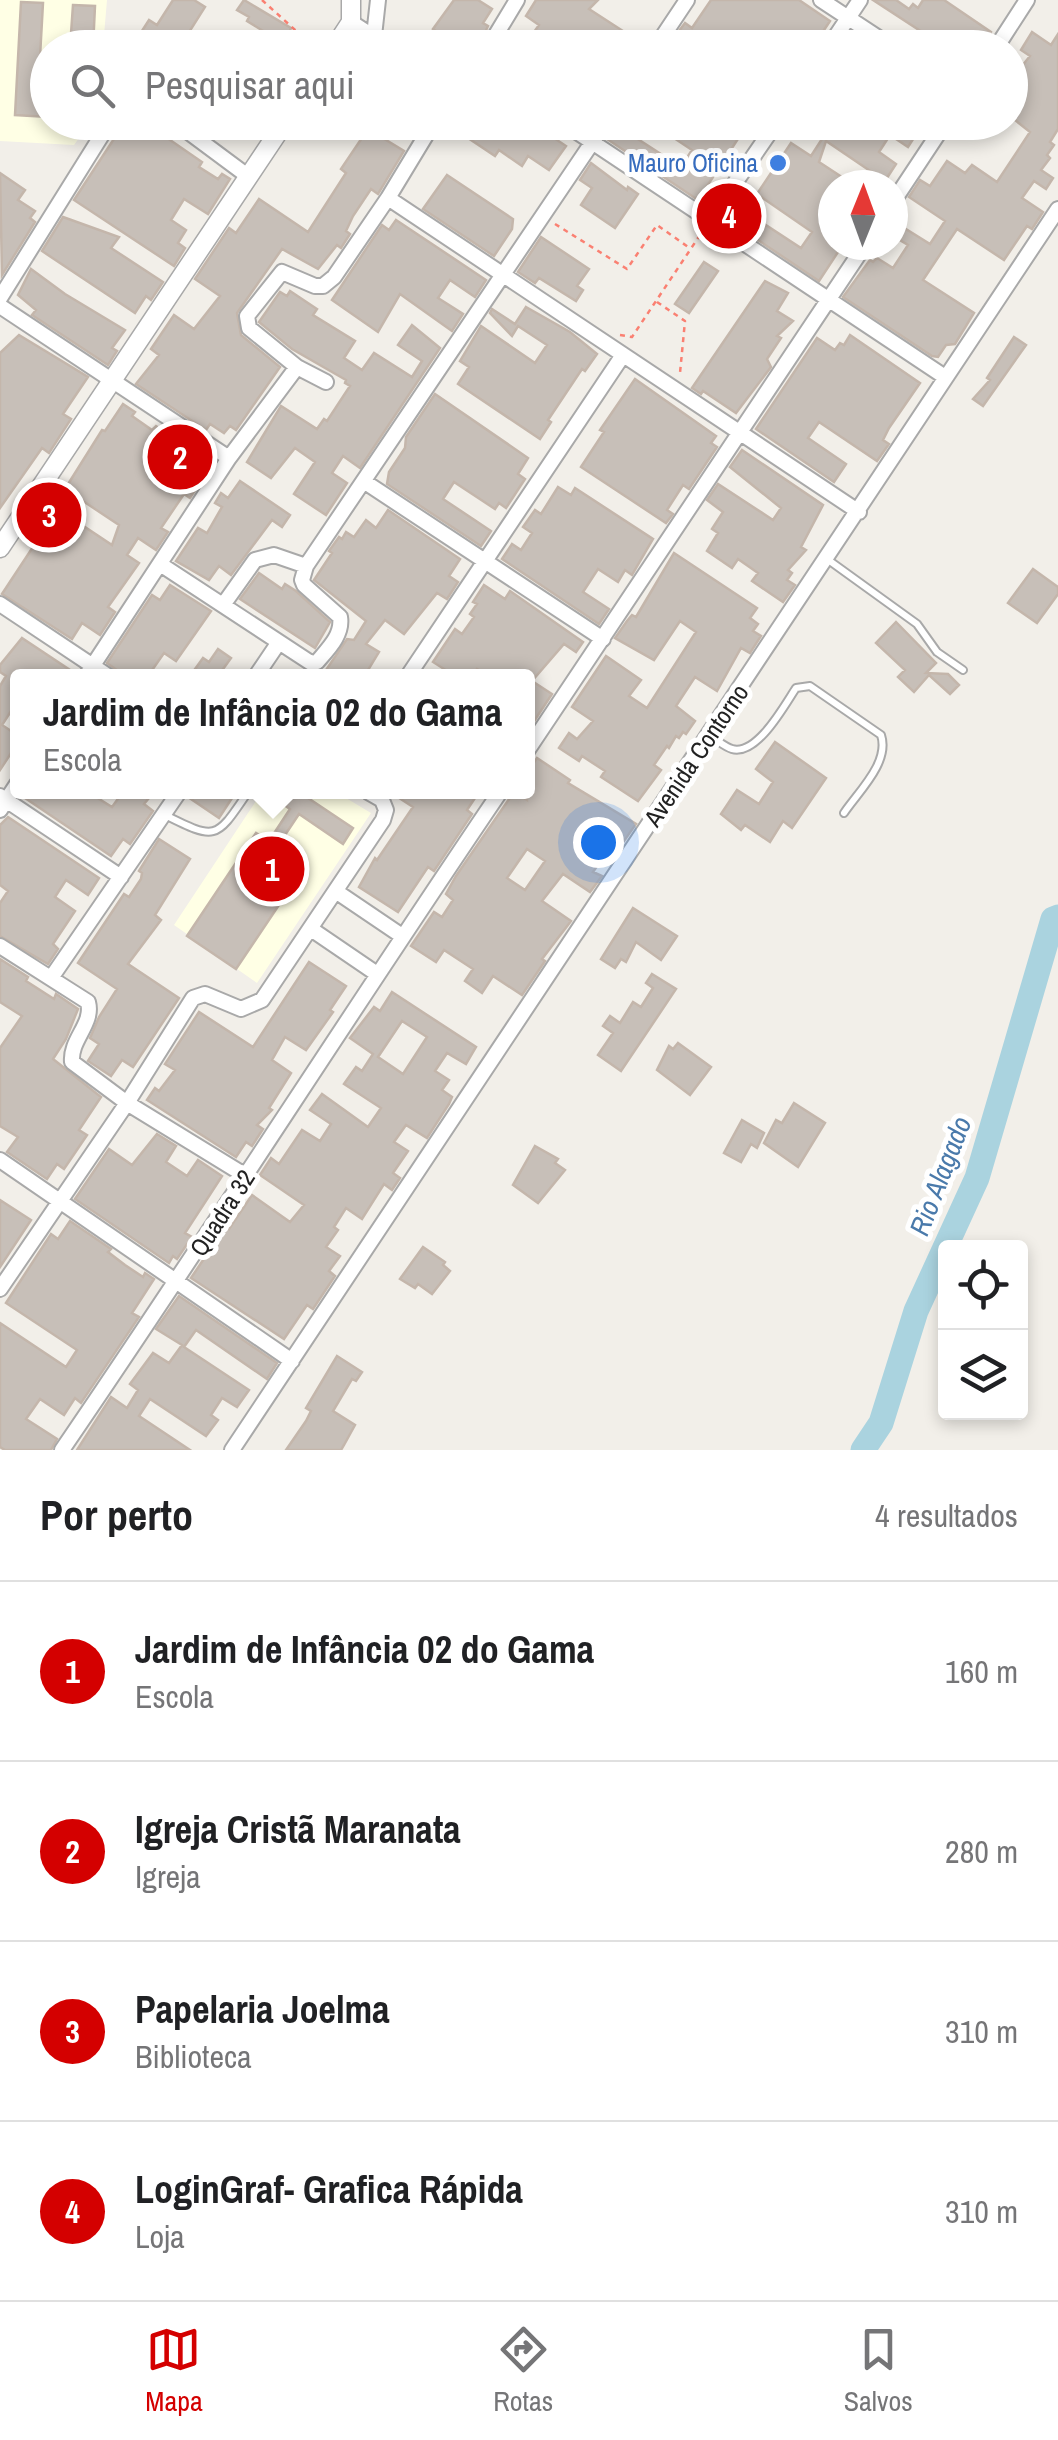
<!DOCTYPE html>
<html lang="pt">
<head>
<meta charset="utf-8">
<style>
	:root { --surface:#fff; --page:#f6f6f6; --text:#202124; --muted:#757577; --line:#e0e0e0; --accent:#d40000 }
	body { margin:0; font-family:"Archivo Narrow",sans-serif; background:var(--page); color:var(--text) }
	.controls { position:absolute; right:30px; bottom:30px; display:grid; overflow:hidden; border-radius:10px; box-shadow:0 5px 15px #0003 }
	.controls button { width:90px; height:90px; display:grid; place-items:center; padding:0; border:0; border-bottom:2px solid var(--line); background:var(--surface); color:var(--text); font:50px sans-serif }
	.compass { position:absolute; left:818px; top:170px; width:90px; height:90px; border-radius:50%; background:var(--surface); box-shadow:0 5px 15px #0003; rotate:1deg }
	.you { position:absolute; left:598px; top:842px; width:35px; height:35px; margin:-25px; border:8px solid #fff; border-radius:50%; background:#1a73e8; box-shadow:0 0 0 15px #1a73e833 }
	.badge { display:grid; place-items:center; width:65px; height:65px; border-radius:50%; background:var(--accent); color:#fff; font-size:32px; font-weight:700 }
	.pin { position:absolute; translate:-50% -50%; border:5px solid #fff; box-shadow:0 2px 10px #0006 }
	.popup { position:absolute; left:10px; top:669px; width:525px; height:130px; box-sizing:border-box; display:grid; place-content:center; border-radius:10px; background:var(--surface); filter:drop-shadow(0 2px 8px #0005); font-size:32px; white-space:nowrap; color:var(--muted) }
	.popup b { font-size:38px; color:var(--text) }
	.popup::after { content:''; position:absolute; left:50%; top:100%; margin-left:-20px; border:20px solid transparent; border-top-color:var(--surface) }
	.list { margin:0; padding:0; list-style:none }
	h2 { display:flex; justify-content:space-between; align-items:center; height:130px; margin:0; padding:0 40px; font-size:42px }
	h2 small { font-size:32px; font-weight:400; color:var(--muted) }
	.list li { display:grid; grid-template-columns:65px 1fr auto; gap:30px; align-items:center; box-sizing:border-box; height:180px; padding:0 40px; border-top:2px solid var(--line) }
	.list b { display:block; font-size:38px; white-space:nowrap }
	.list p { margin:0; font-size:32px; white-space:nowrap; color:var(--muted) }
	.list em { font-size:32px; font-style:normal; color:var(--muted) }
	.icon { flex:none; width:55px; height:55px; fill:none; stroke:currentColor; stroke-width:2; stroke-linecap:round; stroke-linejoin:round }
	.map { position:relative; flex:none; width:1058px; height:1450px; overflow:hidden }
	.search { position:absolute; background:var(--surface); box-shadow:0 5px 15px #0003; left:30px; right:30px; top:30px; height:110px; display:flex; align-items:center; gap:25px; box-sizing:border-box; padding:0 35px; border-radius:55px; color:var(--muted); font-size:38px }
	.sheet { height:850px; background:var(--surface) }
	nav { display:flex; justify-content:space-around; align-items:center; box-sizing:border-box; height:140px; border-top:2px solid var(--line); background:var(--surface); font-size:28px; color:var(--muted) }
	nav a { display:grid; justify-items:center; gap:5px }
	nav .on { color:var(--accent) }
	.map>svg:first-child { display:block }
	.education { fill:#ffffe5 }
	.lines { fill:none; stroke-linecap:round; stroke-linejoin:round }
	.river { stroke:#aad3df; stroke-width:25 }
	.building { fill:#c7bfb8; stroke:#c4b6ab; stroke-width:2.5; fill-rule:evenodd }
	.service-casing { stroke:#a9a9a9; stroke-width:10 }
	.minor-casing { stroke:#a9a9a9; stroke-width:18 }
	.tertiary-casing { stroke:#a9a9a9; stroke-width:21 }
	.path { stroke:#fa8072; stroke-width:2.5; stroke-dasharray:5 5; stroke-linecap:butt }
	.service { stroke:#fff; stroke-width:6 }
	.minor { stroke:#fff; stroke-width:14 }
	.tertiary { stroke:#fff; stroke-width:18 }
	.shop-dot { fill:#3f7fe0; stroke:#fff; stroke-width:4 }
	.labels { text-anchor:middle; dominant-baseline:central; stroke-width:10; stroke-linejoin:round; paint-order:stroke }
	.shop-label { font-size:25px; fill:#366cbe; stroke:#fff; text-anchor:end }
	.street-label { font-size:25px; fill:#222; stroke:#fff }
	.water-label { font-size:28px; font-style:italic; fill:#4a7aab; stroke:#fff }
</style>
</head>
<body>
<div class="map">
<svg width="1058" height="1450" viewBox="0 0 1058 1450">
	<rect width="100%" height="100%" fill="#f2efe9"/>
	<path class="education" d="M0 0H107L103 47 48 48V122L90 123 74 145 0 141Z
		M262 792H336L371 813 257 983 174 925Z"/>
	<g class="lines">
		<path class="river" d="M863 1450 881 1423 916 1311 977 1178 1053 919 1058 917"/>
	</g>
	<path class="building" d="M173 0H194L205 7 179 48H131L149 20 157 25Z
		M244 0 291 28 284 44 247 21 249 17 237 10Z
		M454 0H478L492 9 483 23 488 26 478 48H461L452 42 448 48 434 39 439 33 433 29Z
		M536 0H598L589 9 623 31 612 48H536L527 42 539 25 526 16Z
		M711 0H799L830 21 812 48H694L697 43 679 31 685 23 692 28Z
		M873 0H896L909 9 913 4 918 8 923 0H944L991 32 985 48H917L925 34Z
		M21 2 43 3 39 75H48V117L15 115Z
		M73 5 95 6 93 48H70Z
		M1032 32 1051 45 1058 34V129L1050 142 1054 145 1047 155 1050 158 1041 170 1053 178 1046 189 1034 181 1022 198 1043 212 1032 229 1027 226 1004 260 957 229 923 280 974 313 955 344 946 345 938 357 932 356 843 297 870 260 873 262 877 258 893 268 908 245 893 236V221L930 244 945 221 909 197 920 180 930 186 947 161 965 173 972 165 997 182 1030 132 1010 116V81L1030 56 1021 50Z
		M125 122H144L202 162 199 167 218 179 222 174 230 179 208 214 184 199 171 220 186 230 178 243 185 248 174 266 74 200Z
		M444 122H530L566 146 549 170 528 156 522 166 499 150 495 156Z
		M650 122H749L698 200 607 139 616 125 681 167 692 150Z
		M833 122H924L908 147 890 135 879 152 896 164 885 181 826 141 819 162 854 185H833V234L828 242 840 249 819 281 740 228 749 214 801 248 812 232 757 194 791 143 811 156Z
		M368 129 404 151 378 194 371 189 353 216 346 231 350 234 341 248 337 245 318 269 282 249 237 313 241 335 280 367 236 430 230 426 224 433 210 424 206 430 136 384 159 355 151 349 174 315 194 329 220 296 195 279 229 228 236 233 259 199 308 232 346 173 341 169Z
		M591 163 627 190 628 187 638 194 615 228 581 205 592 188 580 180Z
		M0 173 25 190 18 200 35 211 30 218 35 222 2 275Z
		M447 175 513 219 512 229 494 256 423 209Z
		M63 217 119 237 111 248 163 282 151 300 146 296 135 313 42 251Z
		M396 220 486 280 475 297 450 280 438 298 463 314 452 331 400 294 378 332 332 300 382 225 389 230Z
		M541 237 589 269 577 286 583 290 576 301 539 278 535 283 518 272Z
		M704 262 718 271 689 313 675 304Z
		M31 269 65 294 125 330 112 348 117 351 108 365 32 315 36 310 18 295Z
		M765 281 788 293 777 311 793 321 777 336 781 338 767 359 771 367 736 413 703 391 701 394 692 388Z
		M290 291 317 309 313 315 355 341 344 358 362 370 374 353 412 377 422 361 398 345 412 325 440 348 360 468 343 456 332 473 347 483 326 515 294 494 315 462 295 448 271 478 247 462 281 406 317 429 324 419 327 421 350 386 345 383 346 380 292 349 259 322 280 292 287 296Z
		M526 307 570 332 597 354 585 371 582 369 548 420 551 422 540 439 458 384 469 367 460 361 481 326 535 363 547 345 518 326 512 336 490 313 492 309 515 324Z
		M19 335 88 377 63 414 71 419 49 453 42 448 0 508V353Z
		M850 335 920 383 889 428 883 440 889 444 877 461 819 422 808 438 846 464 834 482 756 429 817 338 835 350 840 343 844 345Z
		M1014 337 1026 345 983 406 973 399 990 380 987 378Z
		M635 379 716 436 711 443 717 447 689 489 683 485 667 510 673 514 666 523 581 467 604 432 600 430Z
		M435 394 528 458 518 474 525 479 506 508 499 503 495 509 454 482 443 499 491 531 481 546 387 484 389 472 405 448 406 437Z
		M123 404 135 412 132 416 152 430 156 426 169 435 171 432 206 460 195 476 201 481 190 498 184 494 161 528 168 532 156 550 138 538 127 555 139 563 108 607 115 612 100 635 82 623 72 639 2 594 58 509 112 545 119 525 65 489 102 430 105 431Z
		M742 450 823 505 801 547 806 550 788 570 792 573 787 580 795 585 783 602 752 581 758 573 738 559 732 568 707 551 718 533 712 529 723 512 707 500 718 484 773 520 781 508 730 467Z
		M240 481 290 515 282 527 272 520 231 575 219 566 209 580 176 561 198 528 207 533 222 507 215 503 221 493 228 498Z
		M558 487 571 495 575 488 653 539 632 575 625 570 618 582 598 569 583 592 609 609 599 624 502 559 512 544 521 550 532 533 523 527 535 510 541 514Z
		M388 510 460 559 449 576 458 582 447 599 437 593 404 634 385 620 366 644 379 652 368 670 378 676H322L347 639 354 640 366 621 314 580 332 553 329 551 339 537 342 539 346 532 354 537 366 520 376 528Z
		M674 553 757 608 750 618 758 624 753 631 761 636 750 653 741 648 717 691 695 677 676 706 695 721 686 734 683 732 679 738 676 736 669 748 667 746 654 765 661 770 638 801 601 777 605 771 582 756 579 761 559 748 569 733 577 739 593 721 572 707 606 656 641 680 629 696 647 708 696 632 680 621 654 660 615 638 627 621 632 615 636 617Z
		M1033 569 1058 587V594L1037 623 1008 603Z
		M259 573 282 589 285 584 296 591 330 622 315 648 240 599Z
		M170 585 211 611 176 661 164 653 148 676H125L107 663 152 595 160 600Z
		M484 585 505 599 510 591 583 642 576 652 564 644 532 681 552 694 527 732V676H489L477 669 472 676H455L433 662 455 629 462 634 474 617 470 614 477 604 473 602Z
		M896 622 936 663 926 673 948 674 959 685 950 694 929 675 914 692 898 677 905 670 876 643Z
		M22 638 76 674V676H17V702L2 725 17 735V744L0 770V686L6 676 0 672V665Z
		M218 649 231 658 218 676H190L203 658 209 662Z
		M775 742 826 778 792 828 783 821 770 842 745 825 741 830 721 814 737 790 759 804 773 782 756 769Z
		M537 758 570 780 568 783 636 824 624 841 601 825 589 842 606 853 593 872 602 876 590 892 563 874 542 901 571 921 542 959 545 961 522 995 493 976 482 993 465 981 473 969 444 950 436 962 411 946 434 912 442 917 453 900 446 894 456 876 514 792 527 800V773ZM527 849 545 861 525 890 507 878Z
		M25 792H88L112 807 123 792H154L144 804 153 811 130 844 123 839 111 856 22 796Z
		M190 792H189H236L219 818 188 797Z
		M265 792H299L353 828 343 844 299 814 277 847 305 866 236 969 187 936 256 833 269 841 290 809Z
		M390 792H479L467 810 472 814 434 871 428 867 398 912 359 887 375 858 377 860 413 807Z
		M8 817 99 878 88 895 66 880 55 897 75 911 53 944 58 949 48 964 0 936V903L8 891 0 885V825Z
		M159 839 190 859 155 915 161 920 128 964 179 998 133 1067 122 1060 111 1076 88 1061 99 1044 90 1038 99 1017 117 989 78 963 124 894 129 897 141 879 142 873 139 871Z
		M633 908 677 936 661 960 636 942 626 962 621 959 615 968 601 959Z
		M0 959 28 977 26 981 54 999 56 994 78 1009 66 1039 53 1059 101 1097 79 1130 87 1135 64 1169 57 1164 47 1179 7 1152 18 1137 0 1126V1048L22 1016 0 1002Z
		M309 962 346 986 330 1010 333 1012 306 1050 285 1037 272 1060 291 1073 269 1108 272 1110 257 1125 263 1129 252 1146 246 1142 236 1157 147 1100 155 1088 159 1091 175 1070 165 1064 199 1012 253 1047Z
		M652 974 676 989 621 1071 598 1055 613 1033 603 1026 610 1016 620 1023 633 1002 641 1007 653 988 646 983Z
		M392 992 476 1047 466 1064 447 1053 435 1071 449 1080 442 1090 452 1097 449 1104 427 1138 406 1125 394 1142 408 1151 393 1173 400 1178 392 1190 384 1184 362 1219 346 1208 334 1227 338 1230 326 1247 340 1256 329 1271 335 1276 313 1309 307 1305 284 1339 191 1278 218 1238 227 1227 229 1229 252 1195 290 1222 304 1205 260 1175 271 1158 279 1164 302 1130 320 1141 331 1124 310 1110 322 1094 368 1127 381 1108 344 1084 356 1067 362 1071 373 1054 350 1038 374 1007 380 1011ZM402 1021 427 1037 403 1074 378 1057Z
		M678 1043 711 1067 690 1095 657 1070 669 1046 673 1049Z
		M794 1103 825 1123 798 1167 764 1143 776 1120 782 1123Z
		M742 1120 764 1133 757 1148 751 1144 741 1162 724 1153Z
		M157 1134 176 1146 166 1162 187 1176 198 1160 222 1176 185 1233 192 1237 177 1259 173 1256 169 1263 75 1199 109 1149 132 1165Z
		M535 1146 558 1159 555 1163 565 1170 538 1203 513 1185Z
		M0 1200 31 1220 0 1267Z
		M70 1221 111 1249 108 1252 125 1265 143 1277 145 1273 154 1279 132 1313 139 1317 81 1403 75 1398 64 1415 40 1399 26 1419 57 1439 51 1450H5L0 1447V1323L66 1367 77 1350 6 1303 51 1234 58 1239Z
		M423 1247 445 1262 443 1265 450 1271 432 1294 418 1284 415 1288 400 1279Z
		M179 1296 277 1363 267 1379 196 1330 184 1347 249 1390 237 1407 222 1398 211 1415 218 1420 206 1436 150 1399 139 1416 190 1450H77L111 1397 127 1408 138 1390 130 1384 153 1353 169 1363 182 1345 156 1329Z
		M337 1356 362 1372 356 1381 352 1379 333 1411 355 1425 344 1445 341 1450H286L306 1421 311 1411 306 1408Z"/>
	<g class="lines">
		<defs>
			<path id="service" d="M827 559 917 624 937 652 963 670
				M710 736C717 740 725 747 732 749 757 756 784 706 796 688L810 686 881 735C890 762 859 791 844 813
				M165 815C217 841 216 839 248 792"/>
			<path id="minor" d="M821 0 894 48
				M351 22 391 48
				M374 36 378 0
				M488 48 517 0
				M655 48 687 0
				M828 48 860 0
				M996 48 1027 0
				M175 122 249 177
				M562 122 945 377
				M388 198 859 512
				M893 202 946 122
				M708 222 777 122
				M0 298 110 122
				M0 306 229 458
				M297 367 249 328 247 316 282 272 315 286H323L334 277 388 198 434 122
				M365 482 603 639
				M160 564 311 663 317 662C328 649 343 635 340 617L304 585 302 580 306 566 606 122
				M0 604 108 676
				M223 605 255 560 274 555 306 566
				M86 676 229 458 297 367 326 382
				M256 676 279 642
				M408 676 623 355
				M527 751 865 245
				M0 796 121 877
				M0 810 17 784
				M337 892 402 936
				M311 929 377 974
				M0 946 88 1002C94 1024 70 1039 72 1062L127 1103 246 1176
				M51 978 179 792
				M0 1160 292 1361
				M0 1289 127 1103 193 998 205 994 241 1009 262 1000 383 820 386 810 382 800 368 792
				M62 1450C211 1232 352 1010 500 792
				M232 1450 1058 209"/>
			<path id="tertiary" d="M334 48 351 22V0
				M0 548 285 122"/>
		</defs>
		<use href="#service" class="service-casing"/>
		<use href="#minor" class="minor-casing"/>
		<use href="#tertiary" class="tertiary-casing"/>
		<path class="path" d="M262 0 315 48
			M555 224 627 269 657 225 691 249
			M657 302 685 321 680 373
			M620 335 632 337 702 232"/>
		<use href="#service" class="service"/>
		<use href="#minor" class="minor"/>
		<use href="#tertiary" class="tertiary"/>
	</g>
	<circle class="shop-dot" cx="778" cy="163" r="10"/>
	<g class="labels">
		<g class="shop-label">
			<text x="758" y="163">Mauro Oficina</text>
		</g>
		<g class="street-label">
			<text transform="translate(696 755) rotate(-56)">Avenida Contorno</text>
			<text transform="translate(222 1213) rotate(-57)">Quadra 32</text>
		</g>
		<g class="water-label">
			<text transform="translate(940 1176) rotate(-69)">Rio Alagado</text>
		</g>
	</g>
</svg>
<div class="controls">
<button><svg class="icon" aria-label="locate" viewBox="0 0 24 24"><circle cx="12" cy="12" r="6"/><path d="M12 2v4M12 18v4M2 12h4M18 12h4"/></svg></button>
<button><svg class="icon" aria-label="layers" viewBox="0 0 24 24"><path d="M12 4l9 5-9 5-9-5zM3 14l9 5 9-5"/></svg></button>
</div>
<svg class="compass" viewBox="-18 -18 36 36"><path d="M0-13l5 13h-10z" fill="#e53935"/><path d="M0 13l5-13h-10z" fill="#757577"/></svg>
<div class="you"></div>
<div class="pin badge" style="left:272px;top:869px">1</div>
<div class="popup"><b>Jardim de Infância 02 do Gama</b>Escola</div>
<div class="pin badge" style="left:180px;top:457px">2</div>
<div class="pin badge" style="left:49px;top:515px">3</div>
<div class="pin badge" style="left:729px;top:216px">4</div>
<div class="search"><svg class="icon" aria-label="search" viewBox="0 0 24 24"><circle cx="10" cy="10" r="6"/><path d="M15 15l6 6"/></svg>Pesquisar aqui</div>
</div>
<section class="sheet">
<h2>Por perto<small>4 resultados</small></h2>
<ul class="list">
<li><span class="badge">1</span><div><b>Jardim de Infância 02 do Gama</b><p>Escola</p></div><em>160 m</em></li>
<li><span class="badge">2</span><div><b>Igreja Cristã Maranata</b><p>Igreja</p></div><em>280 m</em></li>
<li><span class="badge">3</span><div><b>Papelaria Joelma</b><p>Biblioteca</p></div><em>310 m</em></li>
<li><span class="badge">4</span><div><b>LoginGraf- Grafica Rápida</b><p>Loja</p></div><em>310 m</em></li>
</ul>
</section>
<nav>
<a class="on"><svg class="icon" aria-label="map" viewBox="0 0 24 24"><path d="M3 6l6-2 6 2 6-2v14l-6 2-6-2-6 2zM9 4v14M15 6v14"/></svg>Mapa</a>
<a><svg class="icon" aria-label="directions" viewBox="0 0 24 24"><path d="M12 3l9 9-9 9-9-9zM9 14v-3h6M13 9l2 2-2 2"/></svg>Rotas</a>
<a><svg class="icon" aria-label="saved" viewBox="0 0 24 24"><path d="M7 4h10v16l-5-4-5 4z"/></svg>Salvos</a>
</nav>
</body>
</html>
